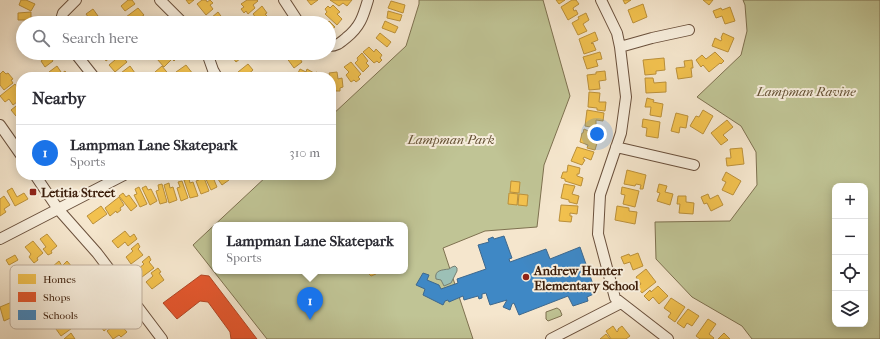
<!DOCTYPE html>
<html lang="en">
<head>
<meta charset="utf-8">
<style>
	:root { --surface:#fff; --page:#f7f7f7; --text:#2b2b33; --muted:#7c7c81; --line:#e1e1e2; --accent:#1a73e8 }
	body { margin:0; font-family:"IM FELL French Canon",serif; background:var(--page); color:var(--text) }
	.controls { position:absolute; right:12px; bottom:12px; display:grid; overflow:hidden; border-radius:8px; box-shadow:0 2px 10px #0003 }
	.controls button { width:36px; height:36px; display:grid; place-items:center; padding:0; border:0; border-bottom:1px solid var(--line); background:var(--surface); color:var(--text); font:20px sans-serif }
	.you { position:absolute; left:597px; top:134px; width:14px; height:14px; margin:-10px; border:3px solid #fff; border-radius:50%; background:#1a73e8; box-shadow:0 0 0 6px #1a73e833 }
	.badge { display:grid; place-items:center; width:26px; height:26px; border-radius:50%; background:var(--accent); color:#fff; font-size:13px; font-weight:700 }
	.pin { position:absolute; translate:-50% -33px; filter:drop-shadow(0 1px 2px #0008) }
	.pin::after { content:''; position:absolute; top:21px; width:14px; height:12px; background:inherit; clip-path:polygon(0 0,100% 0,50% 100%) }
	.popup { position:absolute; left:212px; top:222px; width:196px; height:52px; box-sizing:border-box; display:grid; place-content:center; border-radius:8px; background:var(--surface); filter:drop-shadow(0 1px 3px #0005); font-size:13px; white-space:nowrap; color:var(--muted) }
	.popup b { font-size:15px; color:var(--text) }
	.popup::after { content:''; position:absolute; left:50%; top:100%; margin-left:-8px; border:8px solid transparent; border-top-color:var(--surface) }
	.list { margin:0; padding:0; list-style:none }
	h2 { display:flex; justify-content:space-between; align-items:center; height:52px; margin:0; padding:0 16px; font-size:17px }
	h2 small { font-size:13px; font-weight:400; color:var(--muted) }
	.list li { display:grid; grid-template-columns:26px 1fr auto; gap:12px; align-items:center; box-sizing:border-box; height:56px; padding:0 16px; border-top:1px solid var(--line) }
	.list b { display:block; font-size:15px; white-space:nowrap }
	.list p { margin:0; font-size:13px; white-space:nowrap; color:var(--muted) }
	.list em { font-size:13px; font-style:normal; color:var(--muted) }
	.icon { flex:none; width:22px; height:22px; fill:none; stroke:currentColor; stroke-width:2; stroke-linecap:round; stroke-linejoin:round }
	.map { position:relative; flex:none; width:880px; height:339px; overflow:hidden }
	.search { position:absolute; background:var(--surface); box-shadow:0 2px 10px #0003; left:16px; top:16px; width:320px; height:44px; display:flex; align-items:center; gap:10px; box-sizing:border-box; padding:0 14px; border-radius:22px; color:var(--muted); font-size:15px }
	.panel { position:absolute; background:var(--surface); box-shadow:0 2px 10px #0003; left:16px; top:72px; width:320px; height:108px; border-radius:16px }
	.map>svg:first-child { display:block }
	.green { fill:#c0c495; stroke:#7e7150; fill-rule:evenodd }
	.water { fill:#9cc0b6; stroke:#767f72 }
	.homes { fill:#f2c14e; stroke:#bb903a }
	.shops { fill:#e4572e; stroke:#b24624 }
	.schools { fill:#3f88c5; stroke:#3e688d }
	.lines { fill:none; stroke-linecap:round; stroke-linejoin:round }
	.minor-casing { stroke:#6a503c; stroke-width:12 }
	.minor { stroke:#f8efde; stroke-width:10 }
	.poi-dot { fill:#8f2418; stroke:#f8efde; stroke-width:1.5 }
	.labels { text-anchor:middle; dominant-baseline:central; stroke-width:4; stroke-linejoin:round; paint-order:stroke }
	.park-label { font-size:13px; font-style:italic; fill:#645034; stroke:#f8efde }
	.poi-label { font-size:13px; font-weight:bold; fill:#3c1e0b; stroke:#f8efde; text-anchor:start }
	.key { fill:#f8efde; stroke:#c0b09f; stroke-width:1 }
	.key-label { font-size:11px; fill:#3c1e0b }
</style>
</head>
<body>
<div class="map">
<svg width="880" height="339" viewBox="0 0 880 339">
	<rect width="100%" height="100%" fill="#f5e6cd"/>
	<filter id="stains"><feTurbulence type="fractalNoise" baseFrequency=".005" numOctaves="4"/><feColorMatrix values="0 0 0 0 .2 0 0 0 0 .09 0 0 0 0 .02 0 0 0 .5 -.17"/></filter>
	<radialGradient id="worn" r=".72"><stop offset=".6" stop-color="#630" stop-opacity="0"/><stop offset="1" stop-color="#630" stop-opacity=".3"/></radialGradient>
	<path class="green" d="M419 0H543L570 96 544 165 537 227 485 231 443 248 473 339H267L193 245 268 175H331V116L406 46 419 4ZM215 225H405V271H215Z
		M743 0H880V339H752L742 326 692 297 656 259 655 222 730 221 757 185 756 152 741 126 697 97 741 55 747 31 745 5ZM835 186H865V324H835Z
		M557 308 560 310 562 315 561 316 548 321 546 319V312Z"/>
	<path class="water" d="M455 266 457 268V271L451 283 444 286 441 280 436 279C434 270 442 270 449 269L452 267Z"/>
	<path class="homes" d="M21 0H26L35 4 31 11 19 5Z
		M128 0H132L135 4 125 11 121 6Z
		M186 0H194L189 4Z
		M202 0H206L207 2 210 0 213 3 210 5 213 9 206 15 197 4Z
		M247 0H257L258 1 253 5 255 8 248 14 246 11 244 13 241 9 244 7 241 4Z
		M307 0H318L311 5Z
		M330 0H352L347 6 343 3 339 6Z
		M556 0H565L559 4Z
		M572 0H576L579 4 573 8 574 11 576 10 578 14 568 20 561 7Z
		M623 0H631L625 4Z
		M703 0H713L709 5Z
		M391 1 405 5 403 13 388 8Z
		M643 4 647 17 633 23 628 10Z
		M333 5 340 12 337 14 342 19 337 25 325 14 327 12 325 9 328 6 330 8Z
		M262 6 267 13 265 14 269 18 263 23H260L253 14Z
		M730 7 735 21 725 24 722 16 716 18 713 11 721 8 722 10Z
		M138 8 144 15 133 23H131L126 17Z
		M93 9 98 16 91 21 86 14Z
		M388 11 402 15 400 21 387 18Z
		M31 12V20H18V13Z
		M218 12 226 23H214L211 18Z
		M586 13 589 20 583 24 587 31 578 35 572 23 579 19 578 17Z
		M322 18 327 23H317Z
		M329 21 335 27 331 30 329 29V23H327Z
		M385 21 398 27 395 33 382 28Z
		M23 28V36H18V29Z
		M595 32 598 40 591 43 592 44 593 43 596 50 584 54 579 39Z
		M380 33 391 42 387 47 376 38Z
		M723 33 734 38 728 52 712 46 715 38 721 41 722 39 721 38Z
		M369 47 374 52 376 49 382 55 380 58 382 60 379 63 377 61 374 63 363 52Z
		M600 52 602 59 596 60 598 66 587 69 583 57Z
		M715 52 724 61 721 64 720 63 709 72 703 65 701 67 696 60 702 55 706 59Z
		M39 53H49L43 58Z
		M101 53H116L106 61Z
		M164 53H182L174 61 172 59 164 67 157 59Z
		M229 53H244L245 55 236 62Z
		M292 53H298L300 56 299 57 302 62 294 68 286 57Z
		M362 53 368 61 366 63 369 66 363 72 355 63 358 60 357 58Z
		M49 55 53 61 45 67 41 61Z
		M121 55 127 62 115 72 109 65Z
		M664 58 665 70 656 71V74L645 75 643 60Z
		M692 60 693 68H691L692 77 678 79 676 68 685 67 684 61Z
		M351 62 361 74 358 77 360 79 356 82 354 80 351 82 346 75 349 72 344 67Z
		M248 64 253 70 245 77H242L238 72Z
		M186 65 193 74 188 77H180L176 72Z
		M57 66 61 72 53 77 49 72Z
		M130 66 135 73 130 77H118L117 76Z
		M162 66 170 76 168 77H159L155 72Z
		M300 69 306 72 307 69 314 73 312 77H296Z
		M3 71 6 74 8 73 13 79 11 80 13 83 4 90 0 85V74Z
		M65 71 69 76 58 77H57Z
		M605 71 606 80 599 81 600 89 589 90 587 75 596 74V72Z
		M316 72 323 75 322 77H314Z
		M337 72 338 79 342 78 343 87 340 88V91H336L335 88 332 89 331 77H330L329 73Z
		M645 78H653L654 83 666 82V92L646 93Z
		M15 84 21 92V99L13 105 9 99 5 102 0 96Z
		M589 92 600 93 599 102H606L605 111 597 110V108L588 107Z
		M647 98 654 100 653 102 663 104 661 117 650 115 651 107H645Z
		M21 102V118L18 114 16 116 11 110Z
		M587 110 604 113 603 121 596 120V128L585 126Z
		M703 110 713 116 703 134 690 126 696 116 699 117Z
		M676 113 688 116 686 128 680 127 679 133 671 131Z
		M643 119 660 122 658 138 646 136 647 128 642 127Z
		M727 120 733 127 723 135 728 140 721 145 711 133Z
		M584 129 593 133 591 140 597 143 595 150 587 148 588 145 580 142 582 133H583Z
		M577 147 594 152 591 160 584 157 583 159 585 160 582 165 571 161Z
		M742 148 744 164 727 166 726 158H731L730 149Z
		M568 165 580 168 579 174H577V176L583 178 581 186 565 181V179L561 178 563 172H567Z
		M627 170 646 175 643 189H640L641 185 636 184 635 186 624 184Z
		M726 172 741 181 733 195 722 190 726 182 722 180Z
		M61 175H70L64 179Z
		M197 175H203L209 191 201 194 196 181 199 180Z
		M204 175H212L217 187 211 190Z
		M215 175H228L229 176 227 178 229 180 222 185Z
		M189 179 190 183 193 182 198 196 190 198 184 180Z
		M182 181 188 198 181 201 177 188 180 187 178 182Z
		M511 181 520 182 519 193 510 192Z
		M169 183 170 188 173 187 177 200 169 203 164 185Z
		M162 184 167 202 160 204 156 191 159 190 158 185Z
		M564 184 575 186 572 194 579 196 577 204 569 202V200L561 198Z
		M659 184 667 186 665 192 673 194 670 205 657 201 660 193 657 192Z
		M146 186 148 190 151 189 157 201 150 205 142 188Z
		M139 187 147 204 140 207 134 195 137 194 135 189Z
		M622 187 639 191 635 207 623 204 625 195 621 194Z
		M12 188 17 197 24 193 28 199 15 206 7 191Z
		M123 193 126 197 129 195 137 206 131 211 119 196Z
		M509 193 518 194 517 205 508 204Z
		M519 194 528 195 527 206 518 205Z
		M708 194 710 199 718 195 723 205 711 211 707 203 704 204 701 197Z
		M4 196 10 205 4 209 6 212 0 216V199Z
		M678 196H686V202L694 203 693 214 679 213 680 204H677Z
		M119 197 124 205 120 208 121 210 117 213 116 211 110 216 105 208Z
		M561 205 578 206 577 214 570 213V216H572L571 222 559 221Z
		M101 206 107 214 93 224 87 216Z
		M617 206 629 208V211L637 212 635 224 615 220Z
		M125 231 130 237 134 234 137 239 128 246 125 242 118 248 112 241Z
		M47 234 57 246 51 251 52 253 48 255 43 249 46 247 40 239Z
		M33 241 43 253 37 258 38 260 34 263 29 257 31 254 25 247Z
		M138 243 140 247 138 249 143 255 131 264 126 257 133 251 131 249Z
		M638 253 643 266 633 270 630 262 624 264 621 257 629 254 630 256Z
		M15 255 18 260 9 265 6 260Z
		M149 256 151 260 149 262 154 268 142 277 137 270 144 264 142 262Z
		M59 261 62 266 67 261 73 268 61 278 55 273 56 272 52 267Z
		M158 268 161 272 159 273 164 280 152 289 146 282 153 276 151 273Z
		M646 269 656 282 642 293 637 287 641 284 636 277Z
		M368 271H377L376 274 371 276 368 273Z
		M79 274 85 281 73 291 67 284 66 286 63 282 69 277 72 279Z
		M85 283 90 289 84 294 88 298 82 304 72 293Z
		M658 286 668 296 659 304 653 297 649 301 644 296 650 290 651 292Z
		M25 297 27 304 24 305 26 312 17 315 13 300Z
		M671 298 685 307 675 322 668 317 671 313 664 308Z
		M34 299 46 302 43 316 34 314 36 306 32 305Z
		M100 300 106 308 94 318 92 315 90 316 84 309 90 303 93 306Z
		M12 302 17 315 4 321 0 307Z
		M52 306 62 313 53 325 46 320 51 314 48 312Z
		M688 309 699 316 692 326 687 323 684 328 677 323Z
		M110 314 116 321 104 331 99 324 97 326 94 322 101 317 103 320Z
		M66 317 75 326 61 336 56 329 63 324 61 322Z
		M708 319 716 324 709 334 714 338 713 339H700L696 336Z
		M118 322 127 332 121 337 119 335 113 339 107 331Z
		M613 326 617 332 618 331V329L622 326 630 336 626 339H611L606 331Z
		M71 333 75 339H64Z
		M724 333 730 339H718Z
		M606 334 610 339H600Z"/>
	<path class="shops" d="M201 275 209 276 257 339H231L230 332 208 302 200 301 177 319 163 303Z"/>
	<path class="schools" d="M504 236 512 258 509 259 510 262 546 249 550 259 580 247 596 293 587 297 588 301 573 306 568 296 519 315 514 303 512 304 510 310 503 307 507 300 490 305 486 293 482 294V298L479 299 478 296 464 300 463 296 449 302 448 300 445 301 443 305 423 295 425 289 416 285 423 273 429 275 427 280 439 285 441 289 458 283 457 279 486 269 478 245 489 242 488 239 493 237 494 239Z"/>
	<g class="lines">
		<defs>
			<path id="minor" d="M160 0 183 23
				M284 0 299 23
				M601 0 617 33 620 47 626 97 621 133 600 195 598 234 615 298 668 339
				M60 23 63 13 76 0
				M329 46C337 46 340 43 346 38 360 27 363 17 368 0
				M620 47 652 38 689 30
				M75 53 94 77
				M207 53 213 70 217 77
				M0 125 21 155
				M616 147 694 165
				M35 175 58 209 97 253 162 339
				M0 239 124 175
				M551 339 621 303"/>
		</defs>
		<use href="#minor" class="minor-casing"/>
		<use href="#minor" class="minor"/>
	</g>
	<g class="poi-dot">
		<rect x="29" y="188" width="8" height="8" rx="2"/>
		<circle cx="526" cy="277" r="4"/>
	</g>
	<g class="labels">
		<g class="park-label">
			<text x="806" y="91">Lampman Ravine</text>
			<text x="451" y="139">Lampman Park</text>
		</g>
		<g class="poi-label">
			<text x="41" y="192">Letitia Street</text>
			<text x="534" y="270">Andrew Hunter<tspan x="534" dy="15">Elementary School</tspan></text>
		</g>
	</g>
	<rect x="10" y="265" width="132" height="64" rx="6" class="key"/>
	<rect x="18" y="274" width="18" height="10" fill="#f2c14e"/>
	<rect x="18" y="292" width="18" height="10" fill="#e4572e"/>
	<rect x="18" y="310" width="18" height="10" fill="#3f88c5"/>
	<g class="key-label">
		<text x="43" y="283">Homes</text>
		<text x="43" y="301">Shops</text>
		<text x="43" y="319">Schools</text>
	</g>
	<rect width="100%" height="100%" filter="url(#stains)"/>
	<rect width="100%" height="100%" fill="url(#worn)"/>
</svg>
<div class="controls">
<button>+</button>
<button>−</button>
<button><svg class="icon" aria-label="locate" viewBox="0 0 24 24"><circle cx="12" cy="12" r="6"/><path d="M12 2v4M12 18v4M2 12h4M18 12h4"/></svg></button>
<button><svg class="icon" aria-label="layers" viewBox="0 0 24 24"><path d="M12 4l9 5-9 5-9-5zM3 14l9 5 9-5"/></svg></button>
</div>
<div class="you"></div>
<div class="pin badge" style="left:310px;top:320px">1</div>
<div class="popup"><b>Lampman Lane Skatepark</b>Sports</div>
<div class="search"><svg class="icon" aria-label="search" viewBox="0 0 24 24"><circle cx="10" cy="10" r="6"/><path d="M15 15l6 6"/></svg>Search here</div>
<section class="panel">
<h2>Nearby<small></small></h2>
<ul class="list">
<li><span class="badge">1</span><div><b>Lampman Lane Skatepark</b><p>Sports</p></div><em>310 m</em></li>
</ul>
</section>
</div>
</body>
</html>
